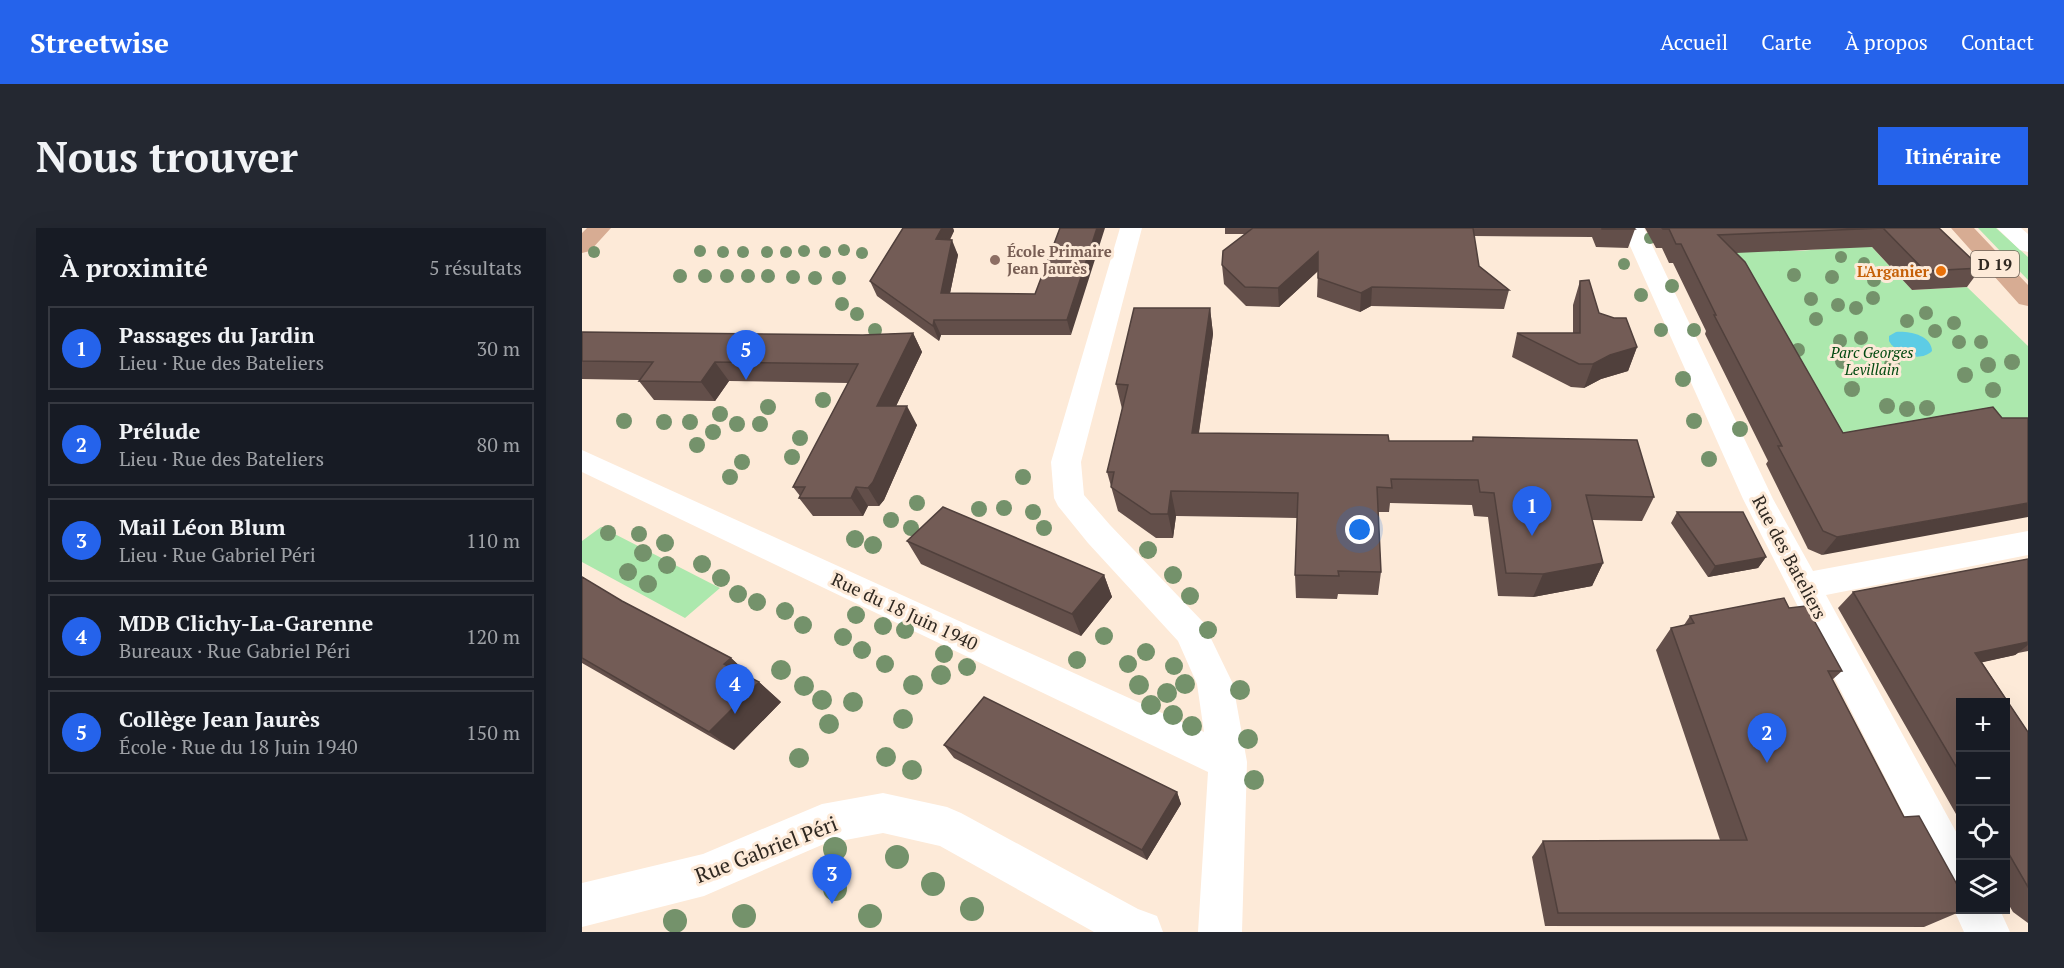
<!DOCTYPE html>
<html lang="fr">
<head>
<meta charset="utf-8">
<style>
	:root { --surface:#171b24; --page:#242831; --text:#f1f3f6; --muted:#9ea1a6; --line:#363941; --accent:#2563eb }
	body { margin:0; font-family:"PT Serif",serif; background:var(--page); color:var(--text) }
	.controls { position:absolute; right:18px; bottom:18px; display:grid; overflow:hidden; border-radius:0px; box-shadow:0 6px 24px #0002 }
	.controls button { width:54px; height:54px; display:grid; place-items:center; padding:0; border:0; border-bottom:2px solid var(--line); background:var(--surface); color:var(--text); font:30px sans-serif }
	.you { position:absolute; left:778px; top:302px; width:21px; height:21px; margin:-15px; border:4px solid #fff; border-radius:50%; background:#1a73e8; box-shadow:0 0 0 9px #1a73e833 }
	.badge { display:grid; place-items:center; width:39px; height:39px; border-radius:50%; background:var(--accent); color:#fff; font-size:20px; font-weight:700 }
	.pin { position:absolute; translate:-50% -50px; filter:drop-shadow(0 2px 3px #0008) }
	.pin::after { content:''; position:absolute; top:32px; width:21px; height:18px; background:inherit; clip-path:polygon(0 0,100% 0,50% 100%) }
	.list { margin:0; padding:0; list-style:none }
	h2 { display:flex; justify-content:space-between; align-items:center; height:78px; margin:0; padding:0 24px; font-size:26px }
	h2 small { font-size:20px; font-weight:400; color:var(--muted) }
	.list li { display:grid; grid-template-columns:39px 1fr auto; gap:18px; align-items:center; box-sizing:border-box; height:84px; margin:0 12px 12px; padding:0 12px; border:2px solid var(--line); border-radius:0px }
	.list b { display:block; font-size:22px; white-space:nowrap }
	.list p { margin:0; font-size:20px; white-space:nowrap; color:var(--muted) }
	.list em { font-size:20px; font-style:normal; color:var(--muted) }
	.icon { flex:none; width:33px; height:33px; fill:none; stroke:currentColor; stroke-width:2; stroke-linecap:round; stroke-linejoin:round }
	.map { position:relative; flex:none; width:1446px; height:704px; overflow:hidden; border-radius:0px }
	header { display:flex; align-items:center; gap:36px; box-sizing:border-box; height:84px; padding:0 30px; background:var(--accent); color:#fff }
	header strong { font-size:28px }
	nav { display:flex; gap:33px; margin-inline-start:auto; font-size:21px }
	.intro { display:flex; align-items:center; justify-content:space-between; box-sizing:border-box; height:144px; padding:0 36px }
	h1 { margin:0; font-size:42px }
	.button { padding:15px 27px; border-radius:0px; background:var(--accent); color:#fff; font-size:21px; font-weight:700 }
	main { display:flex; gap:36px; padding:0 36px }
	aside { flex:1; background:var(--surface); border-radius:0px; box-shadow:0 6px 24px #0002 }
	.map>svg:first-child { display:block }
	.green { fill:#ace8ad }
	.water { fill:#5dcce5 }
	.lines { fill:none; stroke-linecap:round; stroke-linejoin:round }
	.minor { fill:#fff; fill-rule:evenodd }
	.major { fill:#d7ac93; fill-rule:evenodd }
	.tree { fill:#74926b }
	.wall { fill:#634f4a }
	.shaded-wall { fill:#50403c }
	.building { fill:#735c56; stroke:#50403c; stroke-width:1.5 }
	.education-dot { fill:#8d6e63; stroke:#fdead8; stroke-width:2 }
	.food-dot { fill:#e8710a; stroke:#fdead8; stroke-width:2 }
	.labels { text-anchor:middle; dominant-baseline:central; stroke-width:6; stroke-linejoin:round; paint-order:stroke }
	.far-education-label { font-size:15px; font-weight:bold; fill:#785e54; stroke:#fdead8; text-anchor:start }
	.far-food-label { font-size:15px; font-weight:bold; fill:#c56008; stroke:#fdead8; text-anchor:end }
	.far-park-label { font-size:15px; font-style:italic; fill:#034a11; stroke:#fdead8 }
	.shield { fill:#fdead8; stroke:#6d6258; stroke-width:1.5 }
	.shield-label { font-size:16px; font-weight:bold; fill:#2f2821 }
	.street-label { font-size:18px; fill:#2f2821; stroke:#fdead8 }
	.near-street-label { font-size:21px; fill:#2f2821; stroke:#fdead8 }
</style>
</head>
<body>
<header>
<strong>Streetwise</strong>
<nav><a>Accueil</a><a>Carte</a><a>À propos</a><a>Contact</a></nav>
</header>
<div class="intro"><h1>Nous trouver</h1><a class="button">Itinéraire</a></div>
<main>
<aside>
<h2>À proximité<small>5 résultats</small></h2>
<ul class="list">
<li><span class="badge">1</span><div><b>Passages du Jardin</b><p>Lieu · Rue des Bateliers</p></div><em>30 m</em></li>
<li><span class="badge">2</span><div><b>Prélude</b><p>Lieu · Rue des Bateliers</p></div><em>80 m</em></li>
<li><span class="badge">3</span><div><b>Mail Léon Blum</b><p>Lieu · Rue Gabriel Péri</p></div><em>110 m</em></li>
<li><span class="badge">4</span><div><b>MDB Clichy-La-Garenne</b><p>Bureaux · Rue Gabriel Péri</p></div><em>120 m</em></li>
<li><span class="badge">5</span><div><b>Collège Jean Jaurès</b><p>École · Rue du 18 Juin 1940</p></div><em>150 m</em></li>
</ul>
</aside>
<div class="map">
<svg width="1446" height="704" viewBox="0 0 1446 704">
	<rect width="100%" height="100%" fill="#fdead8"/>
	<path class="green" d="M1396 0H1414L1446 29V52Z
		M1288 17 1330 62 1385 59 1446 118V209L1256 237 1139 18 1217 23Z
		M19 299 138 360 103 390 0 334V313Z"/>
	<path class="water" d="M1314 104C1327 103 1349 107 1350 123 1338 135 1314 126 1307 113V108Z"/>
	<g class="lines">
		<path class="minor" d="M538 0H560L499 234 502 267 528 297 621 394 651 456 665 534 660 704H616L626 544 0 244V222L622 504 615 456 596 413 506 315 476 278 472 270 469 234Z
			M1040 0H1062L1191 271 1231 343 1446 303V327L1244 367 1378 611V682H1418L1428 704H1382L1372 682 1376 672 1363 667 1161 271Z
			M1415 0H1439L1446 6V24L1438 22Z
			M301 565 365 579 379 585 556 681 575 688 581 704H512L358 618 301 605 242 616 122 668 0 699V655L121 626 240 576Z"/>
		<path class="major" d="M5 0H29L8 23 0 25V5Z
			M1369 0H1392L1446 57V78L1437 76Z"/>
	</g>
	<g class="tree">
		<circle cx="1068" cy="10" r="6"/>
		<circle cx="262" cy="22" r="6"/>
		<circle cx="118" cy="23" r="6"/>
		<circle cx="222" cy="23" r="6"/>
		<circle cx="12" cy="24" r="6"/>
		<circle cx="141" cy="24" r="6"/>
		<circle cx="161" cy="24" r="6"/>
		<circle cx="185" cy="24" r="6"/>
		<circle cx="204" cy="24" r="6"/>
		<circle cx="243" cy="24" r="6"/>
		<circle cx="280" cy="25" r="6"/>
		<circle cx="1259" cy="29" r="6"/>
		<circle cx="1282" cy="35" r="6"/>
		<circle cx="1042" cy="36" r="6"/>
		<circle cx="1212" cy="47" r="7"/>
		<circle cx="98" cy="48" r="7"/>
		<circle cx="123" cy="48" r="7"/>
		<circle cx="145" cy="48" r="7"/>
		<circle cx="166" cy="48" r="7"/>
		<circle cx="186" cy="48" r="7"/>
		<circle cx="211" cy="49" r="7"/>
		<circle cx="1250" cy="49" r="7"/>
		<circle cx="233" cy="50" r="7"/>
		<circle cx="257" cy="50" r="7"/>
		<circle cx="1292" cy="52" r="7"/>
		<circle cx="1090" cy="58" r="7"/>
		<circle cx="1059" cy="67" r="7"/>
		<circle cx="1291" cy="70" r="7"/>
		<circle cx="1229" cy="71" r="7"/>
		<circle cx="260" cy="76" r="7"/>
		<circle cx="1256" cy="77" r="7"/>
		<circle cx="1274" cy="80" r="7"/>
		<circle cx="1344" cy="85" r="7"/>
		<circle cx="275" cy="86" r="7"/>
		<circle cx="1234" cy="91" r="7"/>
		<circle cx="1325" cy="93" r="7"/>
		<circle cx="1372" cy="95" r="7"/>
		<circle cx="293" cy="102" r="7"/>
		<circle cx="1079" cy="102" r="7"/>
		<circle cx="1112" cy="102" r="7"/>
		<circle cx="1353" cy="103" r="7"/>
		<circle cx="1279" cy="110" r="7"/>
		<circle cx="1258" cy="113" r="7"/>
		<circle cx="1377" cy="114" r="7"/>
		<circle cx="1399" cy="114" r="7"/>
		<circle cx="1216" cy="122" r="7"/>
		<circle cx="1261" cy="133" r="8"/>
		<circle cx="1430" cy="134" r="8"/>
		<circle cx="1310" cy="137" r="8"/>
		<circle cx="1406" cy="137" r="8"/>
		<circle cx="1383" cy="147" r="8"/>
		<circle cx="1101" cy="151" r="8"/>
		<circle cx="1270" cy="161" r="8"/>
		<circle cx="1411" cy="162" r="8"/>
		<circle cx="241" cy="172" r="8"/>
		<circle cx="1305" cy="178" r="8"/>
		<circle cx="186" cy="179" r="8"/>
		<circle cx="1345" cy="180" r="8"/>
		<circle cx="1325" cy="181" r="8"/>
		<circle cx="138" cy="186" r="8"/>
		<circle cx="42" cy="193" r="8"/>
		<circle cx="1112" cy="193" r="8"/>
		<circle cx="82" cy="194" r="8"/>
		<circle cx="108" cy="194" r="8"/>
		<circle cx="155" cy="196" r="8"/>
		<circle cx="178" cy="196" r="8"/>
		<circle cx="1158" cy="201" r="8"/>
		<circle cx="131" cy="204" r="8"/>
		<circle cx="218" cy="210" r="8"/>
		<circle cx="115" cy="217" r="8"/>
		<circle cx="210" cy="229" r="8"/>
		<circle cx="1127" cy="231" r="8"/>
		<circle cx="160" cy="234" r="8"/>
		<circle cx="148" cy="249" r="8"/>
		<circle cx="441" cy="249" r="8"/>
		<circle cx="335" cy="275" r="8"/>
		<circle cx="422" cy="280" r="8"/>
		<circle cx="397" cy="281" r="8"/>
		<circle cx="451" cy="284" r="8"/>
		<circle cx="309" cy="292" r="8"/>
		<circle cx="329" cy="300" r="8"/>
		<circle cx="462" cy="300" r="8"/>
		<circle cx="26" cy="305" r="8"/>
		<circle cx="57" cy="306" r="8"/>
		<circle cx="273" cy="311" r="9"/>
		<circle cx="83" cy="315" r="9"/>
		<circle cx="291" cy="317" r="9"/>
		<circle cx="566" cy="322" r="9"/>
		<circle cx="61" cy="325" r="9"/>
		<circle cx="120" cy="336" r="9"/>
		<circle cx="85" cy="337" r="9"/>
		<circle cx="46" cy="344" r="9"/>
		<circle cx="591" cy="347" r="9"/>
		<circle cx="139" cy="350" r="9"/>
		<circle cx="66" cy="356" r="9"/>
		<circle cx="156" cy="366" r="9"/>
		<circle cx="608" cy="368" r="9"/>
		<circle cx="175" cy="374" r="9"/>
		<circle cx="203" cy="383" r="9"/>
		<circle cx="274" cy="387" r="9"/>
		<circle cx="221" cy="397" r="9"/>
		<circle cx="301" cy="398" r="9"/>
		<circle cx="323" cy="402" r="9"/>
		<circle cx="626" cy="402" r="9"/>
		<circle cx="522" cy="408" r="9"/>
		<circle cx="261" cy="409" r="9"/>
		<circle cx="280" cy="422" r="9"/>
		<circle cx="564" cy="424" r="9"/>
		<circle cx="362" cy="426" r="9"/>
		<circle cx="495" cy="432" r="9"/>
		<circle cx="303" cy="436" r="9"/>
		<circle cx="546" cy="436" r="9"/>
		<circle cx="592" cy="438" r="9"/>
		<circle cx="385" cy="439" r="9"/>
		<circle cx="199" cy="442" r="10"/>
		<circle cx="359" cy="447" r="10"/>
		<circle cx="603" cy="456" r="10"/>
		<circle cx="331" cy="457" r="10"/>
		<circle cx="557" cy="457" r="10"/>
		<circle cx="222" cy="458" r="10"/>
		<circle cx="658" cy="462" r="10"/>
		<circle cx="585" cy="465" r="10"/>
		<circle cx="240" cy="472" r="10"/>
		<circle cx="271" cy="474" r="10"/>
		<circle cx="569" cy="477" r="10"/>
		<circle cx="591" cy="487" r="10"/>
		<circle cx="321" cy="491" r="10"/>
		<circle cx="247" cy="496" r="10"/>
		<circle cx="610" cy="498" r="10"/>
		<circle cx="666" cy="511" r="10"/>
		<circle cx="304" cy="529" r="10"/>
		<circle cx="217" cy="530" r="10"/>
		<circle cx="330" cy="542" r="10"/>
		<circle cx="672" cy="552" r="10"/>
		<circle cx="253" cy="621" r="12"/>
		<circle cx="315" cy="629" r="12"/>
		<circle cx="351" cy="656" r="12"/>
		<circle cx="253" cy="661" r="12"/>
		<circle cx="390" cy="681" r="12"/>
		<circle cx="162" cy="688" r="12"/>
		<circle cx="288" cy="688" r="12"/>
		<circle cx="93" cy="693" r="12"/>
	</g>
	<path class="wall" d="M321 0H371L372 3 368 12 376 27 368 65 453 66 478 0 489 107H359L357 113 295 68 288 53Z
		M643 0H1052L1053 1 1046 20 1014 19 1010 9 892 8 897 38 927 62 922 81 789 78 778 84 735 69 736 43 697 79 664 78 642 56 640 37 663 6H643Z
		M1063 0H1357L1399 40 1385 59 1330 62 1290 19 1154 25 1261 205 1411 179 1240 327 1226 321 1184 236 1186 233 1123 106 1124 103 1091 35H1087L1080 20H1074Z
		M998 53 1017 85 1055 119 1046 143 1019 151 1002 160 989 159 930 129 935 105H991V77Z
		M628 80 631 106 617 205 807 213H890L891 209 1072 269 1060 293 1010 292 1021 335 1010 358 951 369 916 368 906 289 892 288 890 277 808 275 807 284H796L799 344 796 367 756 366 755 371 714 370 713 347 715 290 594 288 591 310H574L536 283 525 244 540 181 534 156Z
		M0 104 281 107 331 105 340 124 314 178 335 197 302 272 297 278H286L281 288H231L217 270 218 268 211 259 267 155 147 153 133 173 72 172 57 153V152L0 151Z
		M1095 284 1184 329 1176 340 1126 349 1089 295Z
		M325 313 522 347 530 369 499 408 339 336Z
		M1446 331V423L1436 425 1433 427 1400 434 1446 504V695L1431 684 1424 672V474H1378V593L1256 380 1271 364Z
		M0 349 40 373 149 430 171 451 177 454 199 474 152 522 0 435Z
		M1207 380 1260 443 1250 452 1322 589 1375 685 1342 699 963 698 950 629 961 613 1138 612 1074 422 1089 400 1102 397 1108 388Z
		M362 517 595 564 599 576 565 632 372 530Z"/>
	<path class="shaded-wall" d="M360 0H371L372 3 360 26 354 11Z
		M515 0H523L489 107 485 92Z
		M370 12 376 27 365 80 359 65Z
		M736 24V43L697 79 696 60Z
		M790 59 789 78 778 84 779 65Z
		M628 80 631 106 613 230 610 205Z
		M352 92 359 107 357 113 351 98Z
		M331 105 340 124 305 197 295 178Z
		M1055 119 1046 143 1019 151 1002 160 1011 136 1028 127Z
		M133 134 147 153 133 173 119 154Z
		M325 178 335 197 302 272 297 278 286 260Z
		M274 259 286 278 281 288 269 270Z
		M589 263 594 288 591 310 586 286Z
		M1446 275V289L1240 327 1255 309Z
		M1184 329 1176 340 1126 349 1133 338Z
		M1021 335 1010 358 951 369 961 346Z
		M522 347 530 369 499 408 490 386Z
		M1446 414V417L1433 427 1375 440 1393 425Z
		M149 430 171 450 165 457 142 436Z
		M177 454 199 474 152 522 127 504Z
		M595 564 599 576 565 632 560 622Z"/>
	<path class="building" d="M321 0H360L354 11 370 12 359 65 453 66 478 0H515L485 92H352L351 98 288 53Z
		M671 0H891L897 38 927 62 790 59 779 65 736 50V24L696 60 663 59 640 37 641 23Z
		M1020 0H1052L1053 1H1020Z
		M1080 0H1357L1399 40 1343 43 1301 0 1136 7 1163 34 1261 205 1411 179 1420 190H1446V275L1255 309 1241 303 1196 218H1200L1132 87H1134L1099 16H1094L1087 1H1081Z
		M1007 52 1017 85 1032 90H1044L1055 119 1028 127 1011 136H997L935 105H998V53Z
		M552 80H628L610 205 806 207 807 213H891V209L1055 212 1072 269 1004 267 1021 335 961 346 924 345 912 265 898 264 896 252 809 251 810 260 795 259 799 344 756 343 757 348 713 347 716 265 589 263 586 286H569L529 259 532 244H525L546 157 534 156Z
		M0 104 281 107 331 105 295 178H325L291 254 286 260 274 259 269 270H217L223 259H211L276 136 133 134 119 154 57 153 71 134 0 133Z
		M361 279 522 347 490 386 325 313Z
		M1095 284H1161L1184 329 1133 338Z
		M1446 331V414L1393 425 1446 504V659L1424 621V474H1378V545L1271 364Z
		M0 349 40 373 149 430 142 436 177 454 127 504 0 430Z
		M1202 370 1207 380 1224 378 1260 443H1246L1322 589 1337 588 1378 662V678L1375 685H976L961 613 1165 612 1089 400 1112 395 1108 388Z
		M402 469 595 564 560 622 362 517Z"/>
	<circle class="education-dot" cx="413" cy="32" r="6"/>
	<circle class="food-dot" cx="1359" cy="43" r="6"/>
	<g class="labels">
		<g class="far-education-label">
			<text x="425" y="23">École Primaire<tspan x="425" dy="17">Jean Jaurès</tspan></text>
		</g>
		<g class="far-food-label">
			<text x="1347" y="43">L'Arganier</text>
		</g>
		<g class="far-park-label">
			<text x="1290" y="124">Parc Georges<tspan x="1290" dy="17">Levillain</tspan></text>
		</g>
		<rect class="shield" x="1389" y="23" width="48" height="26" rx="4.5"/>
		<g class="shield-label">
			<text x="1413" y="36">D 19</text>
		</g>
		<g class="street-label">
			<text transform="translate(1208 329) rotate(62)">Rue des Bateliers</text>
			<text transform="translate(323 383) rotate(25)">Rue du 18 Juin 1940</text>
		</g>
		<g class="near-street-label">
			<text transform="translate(184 621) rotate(-21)">Rue Gabriel Péri</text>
		</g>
	</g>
</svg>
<div class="controls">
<button>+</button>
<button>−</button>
<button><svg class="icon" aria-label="locate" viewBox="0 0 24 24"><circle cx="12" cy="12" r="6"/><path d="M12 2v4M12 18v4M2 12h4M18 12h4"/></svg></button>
<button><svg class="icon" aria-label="layers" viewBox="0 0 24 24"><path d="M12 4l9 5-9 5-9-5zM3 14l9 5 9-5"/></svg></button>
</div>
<div class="you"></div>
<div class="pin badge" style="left:950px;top:308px">1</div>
<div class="pin badge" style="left:1185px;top:535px">2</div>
<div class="pin badge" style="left:250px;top:676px">3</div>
<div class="pin badge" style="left:153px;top:486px">4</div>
<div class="pin badge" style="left:164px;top:152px">5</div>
</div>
</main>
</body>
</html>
